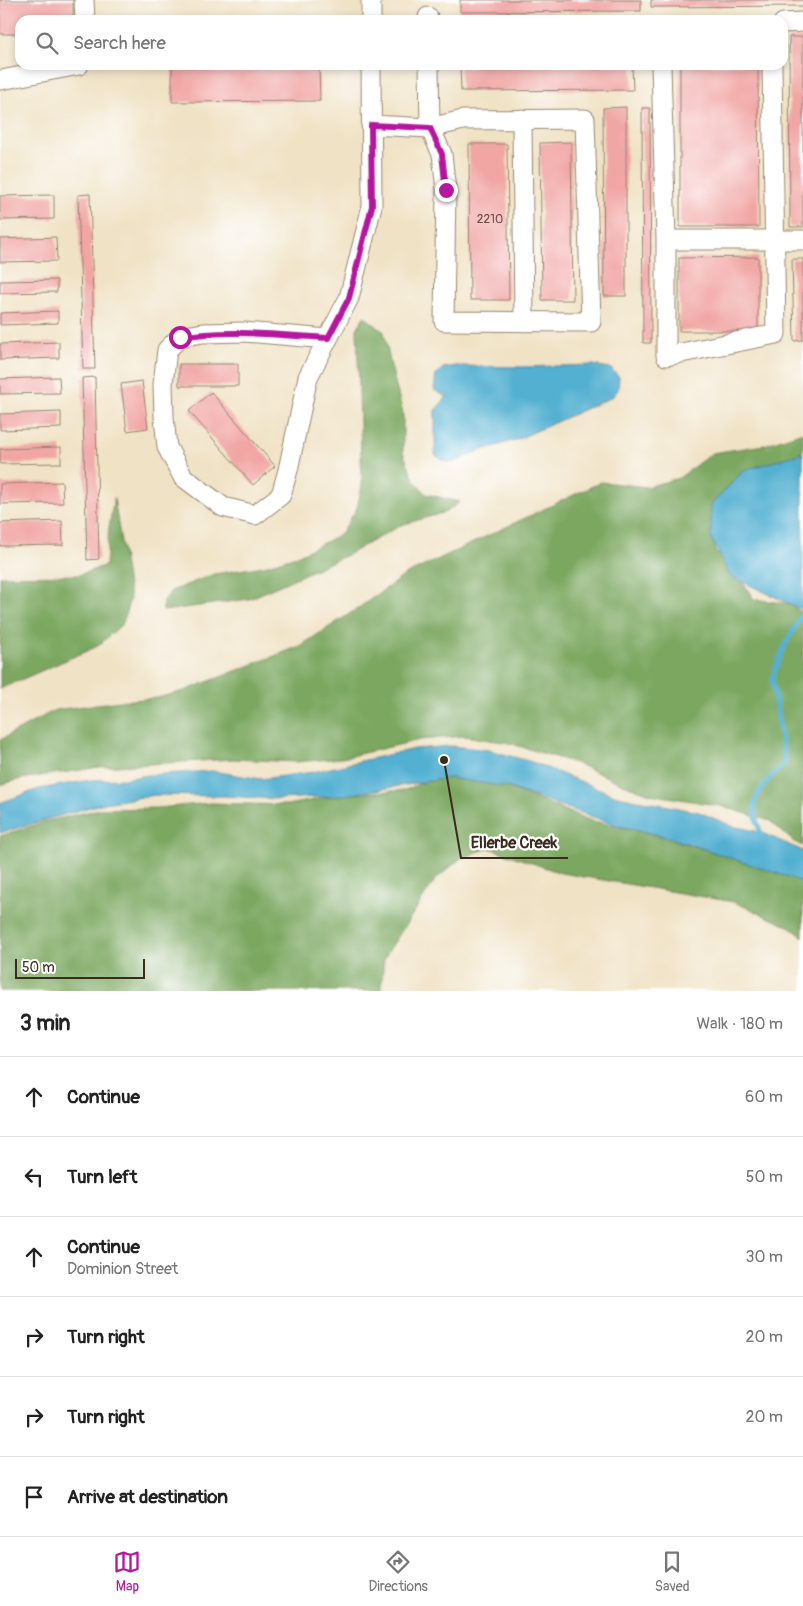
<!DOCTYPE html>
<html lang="en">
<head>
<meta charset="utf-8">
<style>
	:root { --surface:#fff; --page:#f6f6f6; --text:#222; --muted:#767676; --line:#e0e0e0; --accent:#b5179e }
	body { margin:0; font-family:Pangolin,sans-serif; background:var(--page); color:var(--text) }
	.scale { position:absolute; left:15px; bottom:12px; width:130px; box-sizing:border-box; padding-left:5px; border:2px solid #3b2a1e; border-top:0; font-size:14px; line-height:18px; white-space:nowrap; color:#3b2a1e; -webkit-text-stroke:4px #fff; paint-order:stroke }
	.stop { position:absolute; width:15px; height:15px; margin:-11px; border:4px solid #b5179e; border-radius:50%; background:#fff }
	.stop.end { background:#b5179e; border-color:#fff; box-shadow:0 1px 5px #0008 }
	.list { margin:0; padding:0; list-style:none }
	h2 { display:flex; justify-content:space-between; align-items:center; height:65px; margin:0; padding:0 20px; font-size:21px }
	h2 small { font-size:16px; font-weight:400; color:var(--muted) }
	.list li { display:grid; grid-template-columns:32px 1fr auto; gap:15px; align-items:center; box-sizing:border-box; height:80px; padding:0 20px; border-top:1px solid var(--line) }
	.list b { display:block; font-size:19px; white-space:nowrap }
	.list p { margin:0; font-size:16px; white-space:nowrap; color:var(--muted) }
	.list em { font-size:16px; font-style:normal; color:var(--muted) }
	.icon { flex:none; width:28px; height:28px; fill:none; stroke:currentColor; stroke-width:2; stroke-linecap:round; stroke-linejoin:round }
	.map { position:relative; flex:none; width:803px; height:991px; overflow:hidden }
	.search { position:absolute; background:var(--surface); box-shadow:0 2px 8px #0003; left:15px; right:15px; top:15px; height:55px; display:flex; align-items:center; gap:12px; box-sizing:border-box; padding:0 18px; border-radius:15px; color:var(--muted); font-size:19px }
	.sheet { height:545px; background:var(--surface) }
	nav { display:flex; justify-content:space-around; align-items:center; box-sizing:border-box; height:70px; border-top:1px solid var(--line); background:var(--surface); font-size:14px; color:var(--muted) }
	nav a { display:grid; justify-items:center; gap:2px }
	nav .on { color:var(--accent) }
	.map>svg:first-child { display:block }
	.forest { fill:#7ca760; stroke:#5c683f }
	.water { fill:#52b0d1; stroke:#466d78 }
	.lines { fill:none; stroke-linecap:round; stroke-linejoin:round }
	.stream { stroke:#52b0d1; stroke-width:5 }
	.building { fill:#f1a6a4 }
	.minor-casing { stroke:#968672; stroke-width:21 }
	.minor { stroke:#fff; stroke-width:19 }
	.route { stroke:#b5179e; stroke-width:6 }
	.labels { text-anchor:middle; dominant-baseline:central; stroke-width:4.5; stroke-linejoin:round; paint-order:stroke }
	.number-label { font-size:12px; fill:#684940 }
	.leader { fill:none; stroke:#3b2a1e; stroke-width:2 }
	.callout-dot { fill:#3b2a1e; stroke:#fff; stroke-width:2 }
	.callout-label { font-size:16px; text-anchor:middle; font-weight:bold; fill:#3b2a1e; stroke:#fff; stroke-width:4.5; stroke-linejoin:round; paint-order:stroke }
</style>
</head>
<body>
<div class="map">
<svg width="803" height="991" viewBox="0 0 803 991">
	<rect width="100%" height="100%" fill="#fff"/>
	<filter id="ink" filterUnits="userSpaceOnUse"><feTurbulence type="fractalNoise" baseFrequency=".02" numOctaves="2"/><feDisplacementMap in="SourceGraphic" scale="10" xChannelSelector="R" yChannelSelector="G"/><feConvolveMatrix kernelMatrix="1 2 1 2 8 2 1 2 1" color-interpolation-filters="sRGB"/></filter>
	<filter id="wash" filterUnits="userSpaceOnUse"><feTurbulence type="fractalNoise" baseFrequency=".0096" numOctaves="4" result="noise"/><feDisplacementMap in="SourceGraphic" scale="20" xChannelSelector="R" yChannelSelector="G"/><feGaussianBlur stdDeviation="1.12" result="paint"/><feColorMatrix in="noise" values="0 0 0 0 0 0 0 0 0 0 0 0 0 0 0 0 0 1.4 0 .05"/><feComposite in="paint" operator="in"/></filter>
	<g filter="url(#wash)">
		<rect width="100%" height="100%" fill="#f0e2c5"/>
		<path class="forest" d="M364 316 384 332 390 362 403 414V452L414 480 426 494 460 502 446 512 401 525 349 554 249 599 163 611V602L171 591 214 574 264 566 299 555 341 534 357 508 362 485 357 329Z
			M803 432V451L771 472 715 514V551L741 580 754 599 791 604 803 614V846L794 842 770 821 721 806 650 794 618 782 578 764 509 743 464 736 420 740 342 758 296 762 233 759 100 767 21 779 0 785V740L55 710 120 701 157 698 184 691 300 646 357 609 405 575 601 482 647 487 679 478 712 453 764 445Z
			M114 498 130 598 123 623 98 646 0 689V576L79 575 106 565 109 527Z
			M446 773H472L589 820 660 836 803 879V937L790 927 734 902 561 873 489 848 461 858 435 880 384 958 381 991H0V836L44 822 100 809 158 808 210 803 287 805 339 795 405 790Z"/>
		<path class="water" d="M593 365 610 368 619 377 618 390 612 397 516 440 479 451 452 463 443 460 435 455V410L447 397 434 390 436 375 443 368 457 366 522 367Z
			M803 453V610L730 576 711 538V505L744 470Z
			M451 746 489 750 532 762 617 796 699 812 732 826 760 832 803 851V882L668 837 616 825 507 787 449 778 339 796 278 799 224 796 155 795 104 803 0 833V803L39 789 91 780 125 779 148 775 212 771 261 779 313 772 414 749Z"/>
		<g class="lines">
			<path class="stream" d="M763 838C745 799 758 790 785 763L772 678 785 645 803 614"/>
		</g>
		<g id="blocks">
			<path class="building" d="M0 0H73V20H20V34H0Z
				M460 0H641V11L460 12Z
				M651 0H803V6L651 7Z
				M789 37H803V227H790Z
				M172 65H319L320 101 172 102Z
				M460 65H632L633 90 461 91Z
				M680 65H758L759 227H680Z
				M626 107V296H604L603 108Z
				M642 108H650L651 343H643Z
				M571 142 573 300H542L540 143Z
				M469 144H507L509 300H470Z
				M90 194 95 369H83L78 195Z
				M54 195V219L0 220V196Z
				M56 237 57 261 0 262V239Z
				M758 257V331H679V258Z
				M792 259H803V340L794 341Z
				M57 280V292L0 293V281Z
				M58 311V323L0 325V313Z
				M59 342V358L0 360V344Z
				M179 364H238V386H179Z
				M59 377 60 393 0 394V379Z
				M95 377 99 559 87 560 82 378Z
				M142 381 148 428 127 431 121 384Z
				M211 392 275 466 253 485 189 411Z
				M61 412V428L0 430V414Z
				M61 447V463L0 464V449Z
				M62 482 63 503 0 504V484Z
				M62 521 63 545 0 546V523Z"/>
		</g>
	</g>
	<g filter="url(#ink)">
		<use href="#blocks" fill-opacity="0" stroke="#968672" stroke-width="1"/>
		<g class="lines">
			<defs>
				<path id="minor" d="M84 0 85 20
					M371 0V20
					M428 17V20
					M783 23 803 22
					M661 65 666 240H803
					M1 80 79 65
					M522 119 524 322
					M371 125 430 128 463 120 585 119 591 322 444 321 446 190 442 154 430 128 429 65
					M666 240V356L776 334 772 65
					M328 339 244 332 203 333 180 337 167 350 163 384 164 417 167 447 183 477 223 507 255 515 281 495 288 470 308 377 349 298 372 206 371 65"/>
			</defs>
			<use href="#minor" class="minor-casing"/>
			<use href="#minor" class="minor"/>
		</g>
	</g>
	<g class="lines" filter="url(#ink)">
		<path class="route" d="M180 337C229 329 278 335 328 338L349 298 372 206 371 125 430 128 442 154 446 190"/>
	</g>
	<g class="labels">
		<g class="number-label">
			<text x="490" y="219">2210</text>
		</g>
	</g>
	<path class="leader" d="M444 760L461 858H568"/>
	<circle class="callout-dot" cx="444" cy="760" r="5"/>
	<g class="callout-label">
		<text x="514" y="848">Ellerbe Creek</text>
	</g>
</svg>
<div class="scale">50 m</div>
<div class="stop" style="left:180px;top:337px"></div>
<div class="stop end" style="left:446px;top:190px"></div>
<div class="search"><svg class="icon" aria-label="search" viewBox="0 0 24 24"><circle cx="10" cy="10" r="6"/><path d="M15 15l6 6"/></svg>Search here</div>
</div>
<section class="sheet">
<h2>3 min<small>Walk · 180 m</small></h2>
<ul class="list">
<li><svg class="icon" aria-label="ahead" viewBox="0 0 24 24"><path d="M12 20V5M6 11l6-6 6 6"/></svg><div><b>Continue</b></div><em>60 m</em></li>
<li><svg class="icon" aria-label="left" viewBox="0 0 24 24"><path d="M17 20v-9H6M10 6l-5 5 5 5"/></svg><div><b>Turn left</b></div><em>50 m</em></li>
<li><svg class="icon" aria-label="ahead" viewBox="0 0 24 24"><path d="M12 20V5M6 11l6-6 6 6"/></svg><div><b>Continue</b><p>Dominion Street</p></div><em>30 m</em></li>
<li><svg class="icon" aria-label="right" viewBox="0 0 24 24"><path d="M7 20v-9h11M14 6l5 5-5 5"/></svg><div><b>Turn right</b></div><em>20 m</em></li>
<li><svg class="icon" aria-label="right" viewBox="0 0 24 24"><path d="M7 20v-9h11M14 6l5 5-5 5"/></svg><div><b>Turn right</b></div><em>20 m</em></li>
<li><svg class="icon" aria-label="arrive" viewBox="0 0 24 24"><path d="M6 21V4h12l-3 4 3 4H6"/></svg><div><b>Arrive at destination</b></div></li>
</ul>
</section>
<nav>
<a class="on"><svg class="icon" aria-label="map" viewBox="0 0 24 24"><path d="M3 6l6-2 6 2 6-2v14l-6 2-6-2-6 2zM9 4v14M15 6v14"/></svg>Map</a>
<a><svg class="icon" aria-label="directions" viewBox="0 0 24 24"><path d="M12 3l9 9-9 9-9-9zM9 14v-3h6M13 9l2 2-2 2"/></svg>Directions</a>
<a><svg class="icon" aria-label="saved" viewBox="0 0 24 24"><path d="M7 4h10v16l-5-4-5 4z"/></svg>Saved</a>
</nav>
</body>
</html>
